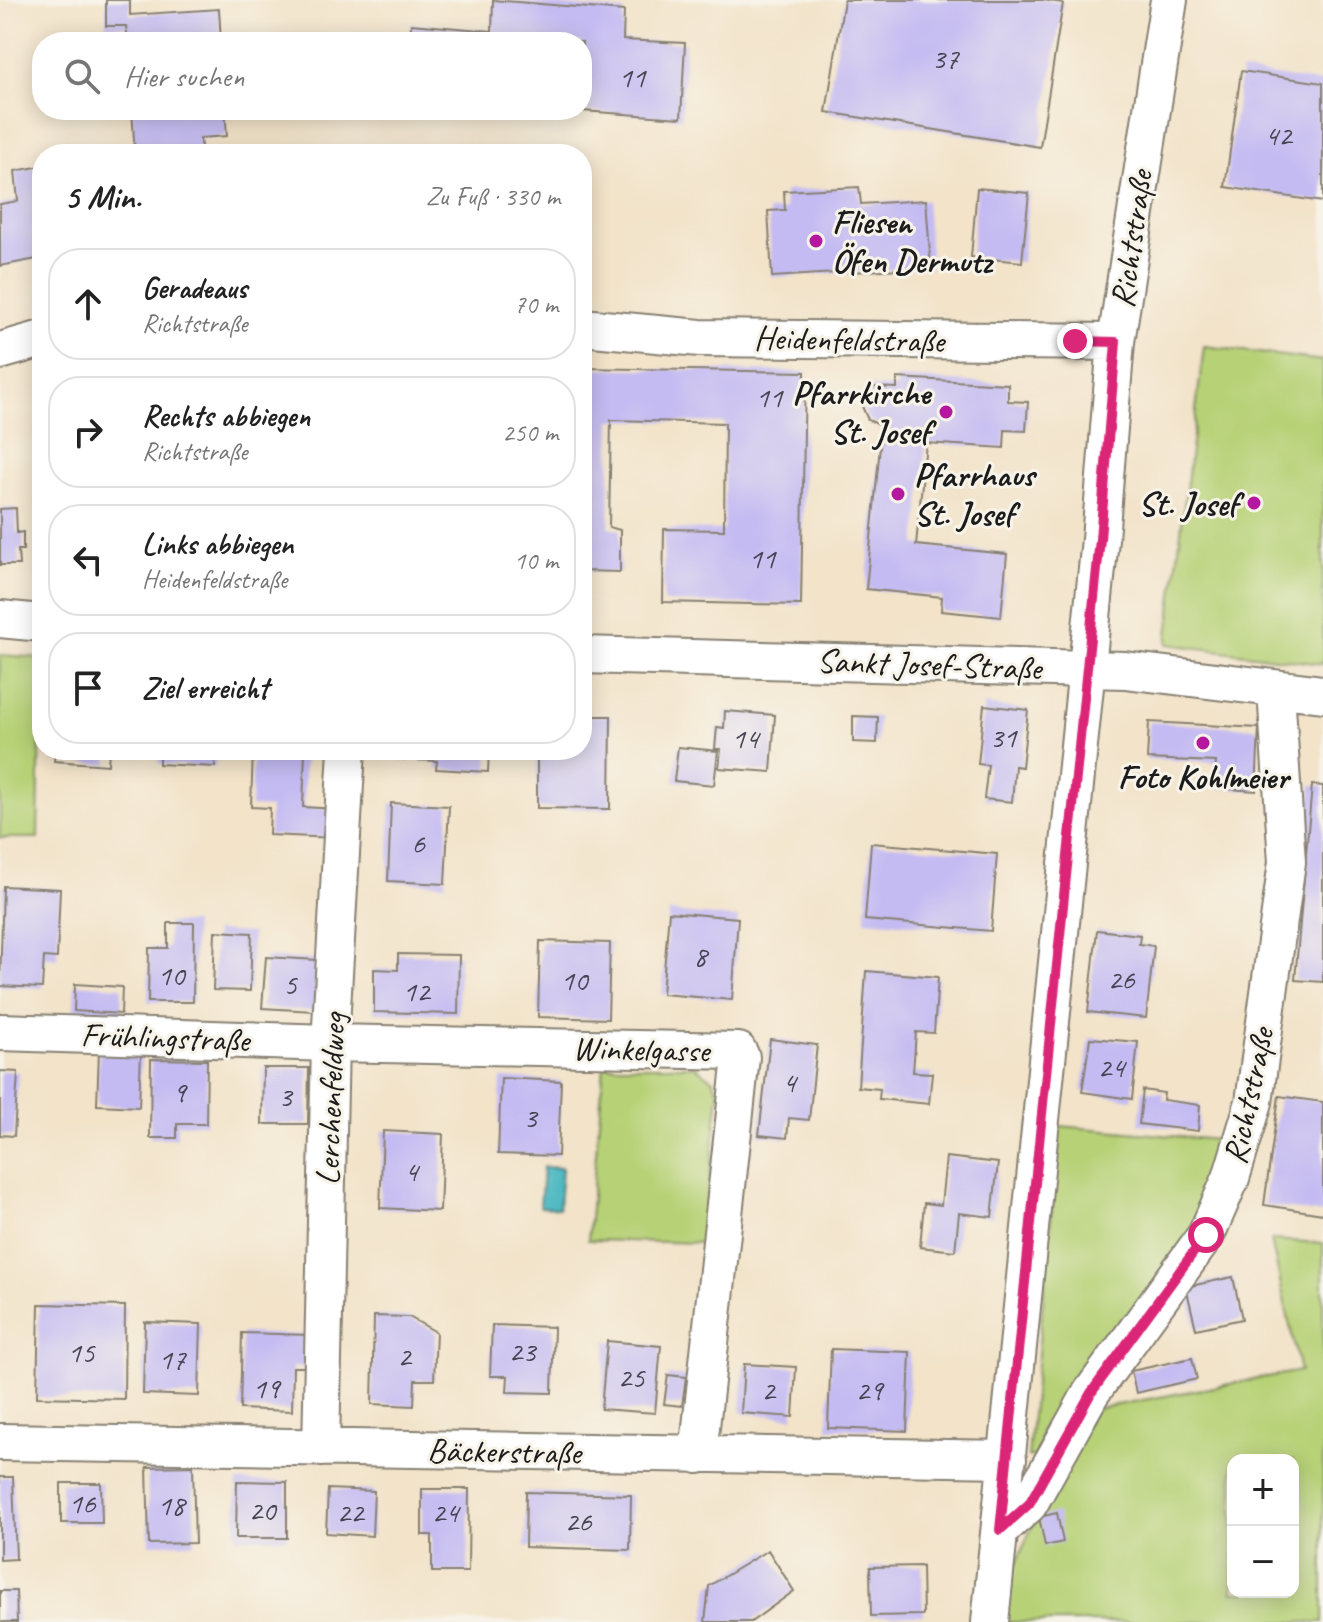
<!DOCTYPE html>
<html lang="de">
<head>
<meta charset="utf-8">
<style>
	:root { --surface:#fff; --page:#f2f2f2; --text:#222; --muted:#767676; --line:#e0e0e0 }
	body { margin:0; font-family:Caveat,sans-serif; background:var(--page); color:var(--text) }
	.controls { position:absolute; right:24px; bottom:24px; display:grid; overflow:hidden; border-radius:16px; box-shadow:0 4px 20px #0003 }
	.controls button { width:72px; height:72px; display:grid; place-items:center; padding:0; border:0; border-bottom:2px solid var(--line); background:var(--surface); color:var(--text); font:40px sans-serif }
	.stop { position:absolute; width:24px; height:24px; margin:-18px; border:6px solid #db2777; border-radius:50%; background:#fff }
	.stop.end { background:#db2777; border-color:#fff; box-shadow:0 2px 8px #0008 }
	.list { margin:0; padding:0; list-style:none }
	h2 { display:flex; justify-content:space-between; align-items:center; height:104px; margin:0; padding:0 32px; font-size:34px }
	h2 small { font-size:26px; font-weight:400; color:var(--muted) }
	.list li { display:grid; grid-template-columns:52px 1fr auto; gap:24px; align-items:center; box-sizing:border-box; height:112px; margin:0 16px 16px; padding:0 16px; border:2px solid var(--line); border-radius:32px }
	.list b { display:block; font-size:30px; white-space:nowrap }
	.list p { margin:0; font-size:26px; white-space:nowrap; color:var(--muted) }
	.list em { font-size:26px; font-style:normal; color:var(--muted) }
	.icon { flex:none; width:44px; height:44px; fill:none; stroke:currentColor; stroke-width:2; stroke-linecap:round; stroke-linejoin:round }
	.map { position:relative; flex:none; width:1323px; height:1622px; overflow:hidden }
	.search { position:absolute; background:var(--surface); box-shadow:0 4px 20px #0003; left:32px; top:32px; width:560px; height:88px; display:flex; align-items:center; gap:20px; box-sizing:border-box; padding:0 28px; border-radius:32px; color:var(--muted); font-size:30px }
	.panel { position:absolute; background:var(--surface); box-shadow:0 4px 20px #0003; left:32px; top:144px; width:560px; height:616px; border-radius:32px }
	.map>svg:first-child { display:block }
	.green { fill:#b7d177; stroke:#6a764a; stroke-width:2; fill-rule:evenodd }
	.water { fill:#47b6bf; stroke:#32696e; stroke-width:2 }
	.building { fill:#c4bbf2 }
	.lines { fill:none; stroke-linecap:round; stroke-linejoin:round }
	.minor-casing { stroke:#878072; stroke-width:40 }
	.minor { stroke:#fff; stroke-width:36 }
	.route { stroke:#db2777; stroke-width:10 }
	.poi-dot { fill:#b5179e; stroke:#f7f3e8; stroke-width:3 }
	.labels { text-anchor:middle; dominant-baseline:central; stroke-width:6; stroke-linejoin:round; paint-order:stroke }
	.number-label { font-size:30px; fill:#464452 }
	.poi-label { font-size:34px; font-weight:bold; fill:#1c1c1c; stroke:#f7f3e8; text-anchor:start }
	.street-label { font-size:34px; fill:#1c1c1c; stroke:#f7f3e8 }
</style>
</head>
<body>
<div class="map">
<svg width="1323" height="1622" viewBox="0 0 1323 1622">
	<rect width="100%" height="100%" fill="#f7f3e8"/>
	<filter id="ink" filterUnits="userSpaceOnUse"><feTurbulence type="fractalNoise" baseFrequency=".0125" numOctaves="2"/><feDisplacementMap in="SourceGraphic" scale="16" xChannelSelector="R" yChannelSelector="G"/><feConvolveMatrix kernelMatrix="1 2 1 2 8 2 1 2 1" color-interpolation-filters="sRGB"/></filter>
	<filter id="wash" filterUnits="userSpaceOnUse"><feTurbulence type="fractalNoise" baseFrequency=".006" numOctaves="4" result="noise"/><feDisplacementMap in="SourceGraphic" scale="32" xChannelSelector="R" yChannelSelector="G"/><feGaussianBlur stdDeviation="1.8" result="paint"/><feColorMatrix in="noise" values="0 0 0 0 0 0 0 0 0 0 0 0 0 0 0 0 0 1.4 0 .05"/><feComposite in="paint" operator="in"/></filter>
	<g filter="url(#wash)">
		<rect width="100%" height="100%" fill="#f2e3c9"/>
		<path class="green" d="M1204 346 1323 361V664L1167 644Z
			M0 655 41 658 38 838H0Z
			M604 1066H695L713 1080 719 1093 703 1243 588 1240Z
			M1060 1126 1229 1141 1194 1234 1045 1457H1028Z
			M1271 1240 1323 1243V1622H1003L1006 1586 1046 1495 1095 1409 1300 1371ZM1233 1460H1293V1592H1233Z"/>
		<path class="water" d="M543 1167 562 1168 559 1208 540 1207Z"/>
		<g id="blocks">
			<path class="building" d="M106 0H130V15L219 9 221 42H128L126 26H106Z
				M493 0 624 11 623 40 685 43 681 118 582 111V42H410L411 24 492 31Z
				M844 0H1043L1063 3 1040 147 826 112Z
				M1241 71 1323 83V202L1225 187Z
				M132 110H225L227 136 200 138 202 154H135Z
				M42 166V258L0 266V204L18 201 15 171Z
				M859 187 861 204 926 200 931 267 772 277 768 211 785 210 784 191Z
				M977 188 1029 193 1022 262 971 257Z
				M582 368 805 372 801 605 663 602 664 529 724 530 725 423 611 420 609 527 620 530V572L582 571Z
				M897 378 1008 384V401L1028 402 1026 431 1005 430 1004 448 926 443 916 545 1007 554 1001 617 941 611 942 597 866 589 882 426 868 420 861 404 871 387 897 388Z
				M16 508 17 533 23 532V550H18L19 565H0V509Z
				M984 705 1028 710 1022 767 1015 766 1012 802 984 799 988 765 978 764Z
				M725 711 775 715 771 772 719 768 721 749H715L717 727 724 728Z
				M582 716H611L610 809 537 808V750H582Z
				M853 716 878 717 877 743 853 742Z
				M1149 722 1259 728 1256 791 1214 788 1216 762 1147 759Z
				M678 747 718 751 714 785 674 781Z
				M55 750H109L108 765 54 761Z
				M159 750H216L215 767 159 764Z
				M253 750H305L303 807 337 809 335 838 269 835 270 808 251 807Z
				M396 750H489L488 772 436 769 437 761 396 759Z
				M1312 785 1323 786V982L1295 980Z
				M391 803 449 806 445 884 388 881Z
				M871 843 997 854 991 931 865 920Z
				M3 886 60 889 57 958 44 957 42 988 0 986Z
				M669 912 738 918 732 1000 662 994Z
				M168 923H194L193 1002H148L149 948H168Z
				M1097 930 1140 935 1139 944 1154 946 1146 1018 1088 1012Z
				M215 931 252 933 250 991 213 990Z
				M540 941 610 943 608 1019 538 1017Z
				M398 954 459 955 458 1014 374 1012V969L398 970Z
				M266 957 317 960 314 1011 262 1008Z
				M866 971 938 977 934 1033 916 1032 913 1072 932 1073 929 1104 879 1099 880 1089 858 1087Z
				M75 984 122 987 121 1014 74 1011Z
				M1090 1038 1138 1042 1132 1099 1082 1092Z
				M770 1039 817 1045 809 1120 789 1118 787 1138 759 1135Z
				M99 1050 141 1051 139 1107 97 1105Z
				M151 1059 207 1060 206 1124H177V1138H150Z
				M263 1068H309L308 1124H262Z
				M0 1071 18 1072 14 1136 0 1135Z
				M501 1078 561 1081 558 1156 498 1154Z
				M1143 1090 1164 1093 1163 1100 1200 1105 1198 1131 1139 1124Z
				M1279 1096 1323 1102V1214L1264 1205Z
				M383 1131 443 1134 440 1211 380 1208Z
				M946 1157 998 1163 992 1217 959 1213 955 1251 920 1247 924 1203 941 1205Z
				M1233 1277 1242 1319 1196 1329 1186 1287Z
				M39 1304 125 1306 124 1399 37 1397Z
				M374 1316 409 1317 436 1332 434 1380H415L414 1406 372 1404Z
				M145 1322 201 1324 199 1396 143 1394Z
				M492 1325 554 1327 552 1393 507 1392 508 1376H490Z
				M242 1333 310 1335 308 1367H293L292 1411 240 1409Z
				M607 1341 661 1346 655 1413 601 1409Z
				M831 1349 910 1352 907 1431 828 1428Z
				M1192 1358 1197 1379 1136 1393 1131 1371Z
				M744 1364 796 1367 793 1417 741 1413Z
				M668 1375 686 1377 682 1406 664 1404Z
				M193 1466 195 1543 149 1544 147 1467Z
				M0 1477H13L16 1559 0 1560Z
				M237 1481 287 1482V1538H236Z
				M61 1483H101L102 1523H61Z
				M328 1489 374 1491 372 1536 326 1533Z
				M422 1489H469L468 1572H432V1535H422Z
				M526 1492 631 1495 630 1550 525 1547Z
				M1057 1513 1063 1542 1045 1546 1039 1517Z
				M768 1550 794 1591 751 1622H705L709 1586Z
				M922 1566 923 1615 871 1616 870 1567Z
				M0 1591H16L17 1622H0Z"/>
		</g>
	</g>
	<g filter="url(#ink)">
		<use href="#blocks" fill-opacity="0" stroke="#878072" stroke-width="2"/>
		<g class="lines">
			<defs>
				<path id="minor" d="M582 327 700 338 1116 342
					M0 351 42 339
					M0 619 42 623
					M582 655 1125 670 1323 694
					M0 1032 330 1043 738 1051 741 1057 698 1455
					M0 1442 1008 1459
					M321 1448 330 1043 347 750
					M1000 1530 1029 1504 1091 1393 1206 1235 1231 1178 1254 1102 1287 862 1276 690
					M990 1622 1100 539 1116 342 1169 0"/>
			</defs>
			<use href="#minor" class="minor-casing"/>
			<use href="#minor" class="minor"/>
		</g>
	</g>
	<g class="lines" filter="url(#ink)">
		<path class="route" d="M1075 341 1116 342 1100 539 1000 1530 1029 1504 1091 1393 1206 1235"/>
	</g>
	<g class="poi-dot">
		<circle cx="816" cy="241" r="8"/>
		<circle cx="946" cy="412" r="8"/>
		<circle cx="898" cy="494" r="8"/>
		<circle cx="1254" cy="503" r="8"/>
		<circle cx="1203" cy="743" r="8"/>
	</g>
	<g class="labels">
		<g class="number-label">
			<text x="945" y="58">37</text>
			<text x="632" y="77">11</text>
			<text x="1278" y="135">42</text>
			<text x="769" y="397">11</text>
			<text x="762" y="558">11</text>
			<text x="1003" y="737">31</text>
			<text x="745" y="738">14</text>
			<text x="418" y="843">6</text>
			<text x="700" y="956">8</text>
			<text x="171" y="975">10</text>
			<text x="1121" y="979">26</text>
			<text x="574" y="980">10</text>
			<text x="290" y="984">5</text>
			<text x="416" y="991">12</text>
			<text x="1111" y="1067">24</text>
			<text x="789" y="1082">4</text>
			<text x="179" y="1092">9</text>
			<text x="285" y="1096">3</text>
			<text x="530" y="1117">3</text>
			<text x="411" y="1171">4</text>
			<text x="522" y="1351">23</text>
			<text x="81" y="1352">15</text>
			<text x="404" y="1356">2</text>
			<text x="172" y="1359">17</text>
			<text x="631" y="1377">25</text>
			<text x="266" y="1388">19</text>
			<text x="768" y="1390">2</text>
			<text x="869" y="1390">29</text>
			<text x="82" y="1503">16</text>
			<text x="171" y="1505">18</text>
			<text x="262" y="1510">20</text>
			<text x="350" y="1512">22</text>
			<text x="445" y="1512">24</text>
			<text x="578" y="1521">26</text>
		</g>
		<g class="poi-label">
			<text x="832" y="221">Fliesen<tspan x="832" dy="39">Öfen Dermutz</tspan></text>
			<text x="930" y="392" text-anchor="end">Pfarrkirche<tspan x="930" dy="39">St. Josef</tspan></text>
			<text x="914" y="474">Pfarrhaus<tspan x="914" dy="39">St. Josef</tspan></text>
			<text x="1238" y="503" text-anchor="end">St. Josef</text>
			<text x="1203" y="776" text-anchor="middle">Foto Kohlmeier</text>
		</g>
		<g class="street-label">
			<text transform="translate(1131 239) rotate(-82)">Richtstraße</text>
			<text transform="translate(849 339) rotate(1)">Heidenfeldstraße</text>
			<text transform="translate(929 664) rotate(2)">Sankt Josef-Straße</text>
			<text transform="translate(165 1037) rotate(2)">Frühlingstraße</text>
			<text transform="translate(641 1049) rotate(1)">Winkelgasse</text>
			<text transform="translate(1248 1096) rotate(-78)">Richtstraße</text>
			<text transform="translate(330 1099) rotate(-88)">Lerchenfeldweg</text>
			<text transform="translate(504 1451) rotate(1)">Bäckerstraße</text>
		</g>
	</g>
</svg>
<div class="controls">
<button>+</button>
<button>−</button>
</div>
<div class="stop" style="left:1206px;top:1235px"></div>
<div class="stop end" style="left:1075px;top:341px"></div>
<div class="search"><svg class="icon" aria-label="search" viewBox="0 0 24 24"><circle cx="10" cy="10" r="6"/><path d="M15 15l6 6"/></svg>Hier suchen</div>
<section class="panel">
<h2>5 Min.<small>Zu Fuß · 330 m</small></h2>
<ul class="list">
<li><svg class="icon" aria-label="ahead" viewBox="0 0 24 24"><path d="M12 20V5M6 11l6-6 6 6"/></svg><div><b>Geradeaus</b><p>Richtstraße</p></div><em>70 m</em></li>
<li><svg class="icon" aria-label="right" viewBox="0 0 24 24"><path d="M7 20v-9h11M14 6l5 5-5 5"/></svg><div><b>Rechts abbiegen</b><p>Richtstraße</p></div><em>250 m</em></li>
<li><svg class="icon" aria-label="left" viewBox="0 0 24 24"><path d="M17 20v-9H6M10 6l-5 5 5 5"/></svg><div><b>Links abbiegen</b><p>Heidenfeldstraße</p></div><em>10 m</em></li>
<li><svg class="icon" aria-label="arrive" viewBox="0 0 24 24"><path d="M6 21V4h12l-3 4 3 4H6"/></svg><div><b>Ziel erreicht</b></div></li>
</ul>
</section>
</div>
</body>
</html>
